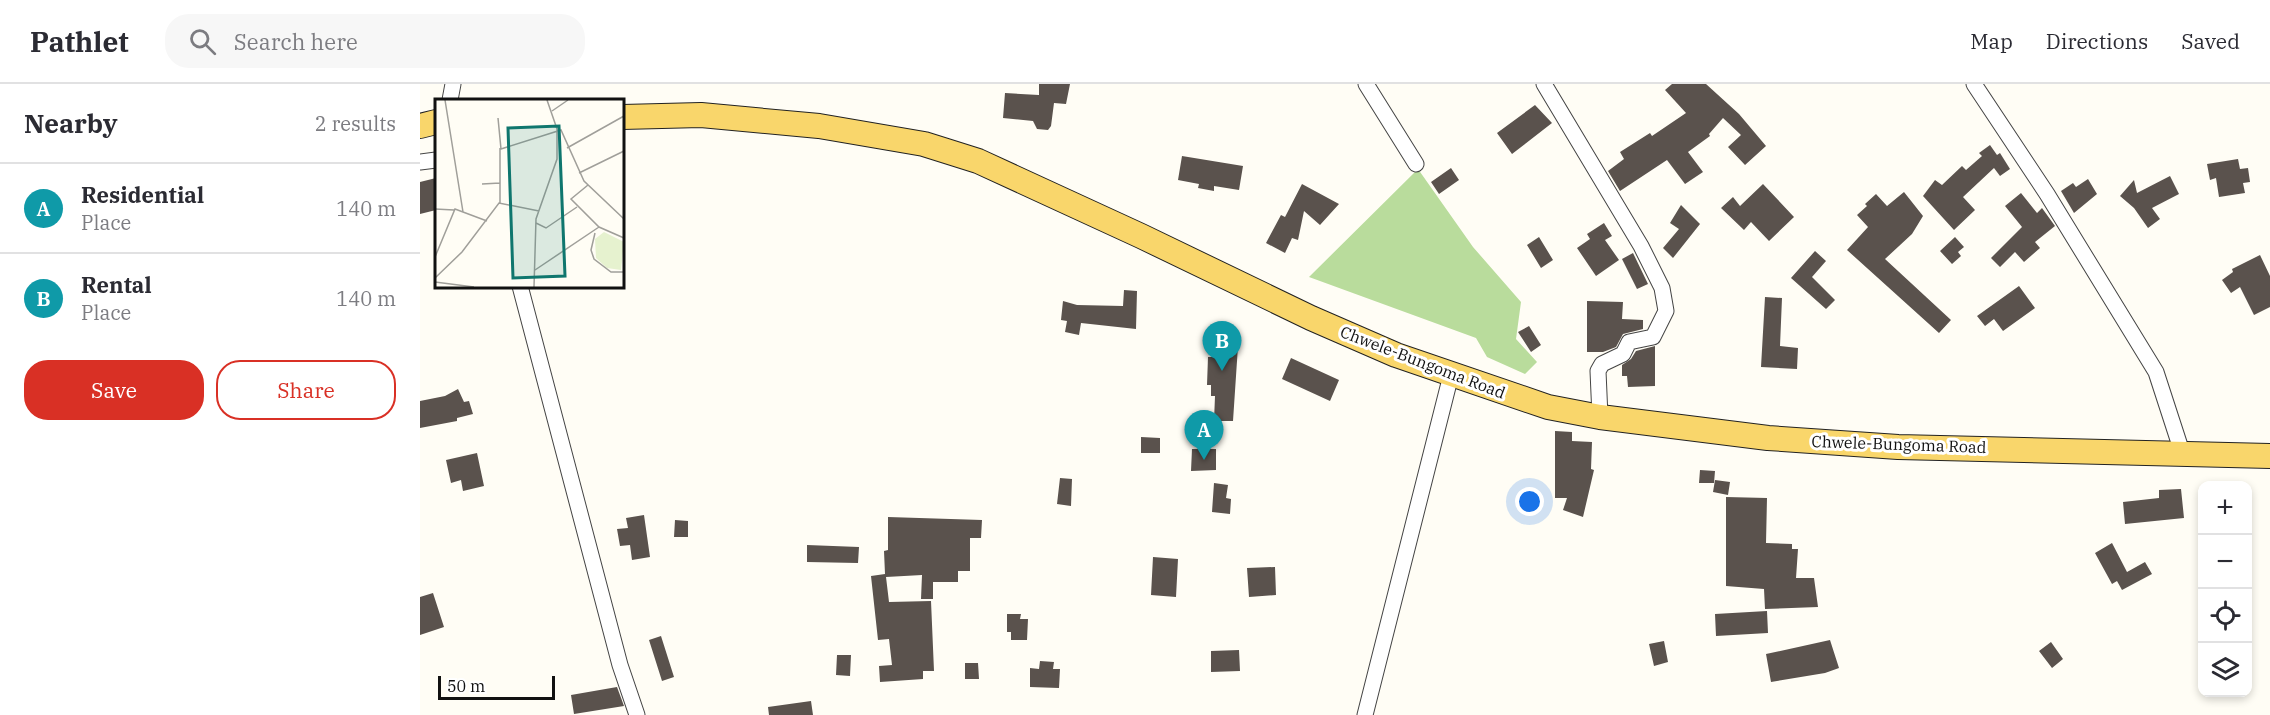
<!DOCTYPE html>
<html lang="en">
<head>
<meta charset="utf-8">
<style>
	:root { --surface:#fff; --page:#f7f7f7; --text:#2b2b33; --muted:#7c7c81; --line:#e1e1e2; --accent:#d93025 }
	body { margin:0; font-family:"IBM Plex Serif",serif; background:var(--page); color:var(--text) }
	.controls { position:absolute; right:18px; bottom:18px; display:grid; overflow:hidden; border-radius:12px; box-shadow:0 3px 9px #0003 }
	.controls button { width:54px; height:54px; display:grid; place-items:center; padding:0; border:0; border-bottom:2px solid var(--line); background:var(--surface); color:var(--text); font:30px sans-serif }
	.scale { position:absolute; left:18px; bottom:15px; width:117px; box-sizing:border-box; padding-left:6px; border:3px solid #111; border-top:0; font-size:16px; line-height:21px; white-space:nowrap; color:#111; -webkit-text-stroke:4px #fff; paint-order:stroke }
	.you { position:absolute; left:1110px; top:418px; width:21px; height:21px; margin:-15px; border:4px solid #fff; border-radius:50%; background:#1a73e8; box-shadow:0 0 0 9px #1a73e833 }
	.badge { display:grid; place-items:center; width:39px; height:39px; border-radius:50%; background:var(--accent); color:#fff; font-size:20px; font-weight:700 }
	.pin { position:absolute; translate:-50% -50px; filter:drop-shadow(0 2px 3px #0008) }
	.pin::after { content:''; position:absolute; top:32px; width:21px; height:18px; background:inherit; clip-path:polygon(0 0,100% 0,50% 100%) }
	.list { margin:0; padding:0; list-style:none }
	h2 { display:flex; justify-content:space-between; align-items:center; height:78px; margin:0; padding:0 24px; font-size:26px }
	h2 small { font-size:20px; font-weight:400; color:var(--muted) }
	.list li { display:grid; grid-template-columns:39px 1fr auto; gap:18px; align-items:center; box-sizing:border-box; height:90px; padding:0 24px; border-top:2px solid var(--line) }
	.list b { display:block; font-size:22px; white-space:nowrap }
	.list p { margin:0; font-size:20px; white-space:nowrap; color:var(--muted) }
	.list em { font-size:20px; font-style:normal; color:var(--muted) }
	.actions { display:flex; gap:12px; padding:18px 24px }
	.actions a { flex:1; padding:14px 0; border:2px solid var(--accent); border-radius:24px; text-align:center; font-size:21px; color:var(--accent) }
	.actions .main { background:var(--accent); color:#fff }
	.icon { flex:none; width:33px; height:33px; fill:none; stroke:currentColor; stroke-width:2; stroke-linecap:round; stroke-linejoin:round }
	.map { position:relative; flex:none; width:1850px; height:631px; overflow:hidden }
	header { display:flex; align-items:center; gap:36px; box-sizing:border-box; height:84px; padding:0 30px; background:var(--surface); border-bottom:2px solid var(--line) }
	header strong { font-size:28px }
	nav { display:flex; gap:33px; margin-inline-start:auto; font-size:21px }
	.search { width:420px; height:54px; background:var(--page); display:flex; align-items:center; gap:15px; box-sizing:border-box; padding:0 21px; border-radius:24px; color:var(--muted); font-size:22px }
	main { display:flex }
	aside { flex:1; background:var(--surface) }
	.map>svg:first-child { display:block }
	.forest { fill:#b9dc9c }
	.building { fill:#5a524d }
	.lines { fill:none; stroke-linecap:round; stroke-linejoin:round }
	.street-casing { stroke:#444; stroke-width:17 }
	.primary-casing { stroke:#222; stroke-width:26 }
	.street { stroke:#fff; stroke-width:15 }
	.primary { stroke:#f9d66b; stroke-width:24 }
	.labels { text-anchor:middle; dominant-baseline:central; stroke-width:6; stroke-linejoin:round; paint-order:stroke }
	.street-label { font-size:16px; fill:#111; stroke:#fff }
	.inset-road { fill:none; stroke:#a09f9a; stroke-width:1.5 }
	.view { fill:#0f766e; fill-opacity:0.15; stroke:#0f766e; stroke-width:3 }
	.inset-edge { fill:none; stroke:#111; stroke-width:3 }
</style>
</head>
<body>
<header>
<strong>Pathlet</strong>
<div class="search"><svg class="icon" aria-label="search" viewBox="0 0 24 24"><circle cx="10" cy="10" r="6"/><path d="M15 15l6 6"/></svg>Search here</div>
<nav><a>Map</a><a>Directions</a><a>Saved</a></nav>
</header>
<main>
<aside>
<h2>Nearby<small>2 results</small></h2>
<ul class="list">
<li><span class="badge" style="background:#0f9aa8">A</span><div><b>Residential</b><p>Place</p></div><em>140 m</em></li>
<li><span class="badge" style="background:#0f9aa8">B</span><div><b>Rental</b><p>Place</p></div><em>140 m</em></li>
</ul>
<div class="actions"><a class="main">Save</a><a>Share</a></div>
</aside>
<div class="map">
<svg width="1850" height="631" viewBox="0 0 1850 631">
	<rect width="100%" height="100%" fill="#fffdf5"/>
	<path class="forest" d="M998 85 1053 163 1101 218 1096 255 1117 278 1105 290 1067 273 1056 254 889 193Z"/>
	<path class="building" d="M619 0H650L646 20 634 19 631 42 628 46 617 45 613 37 583 34 585 9 619 11Z
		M1252 0H1286L1319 30 1346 62 1325 81 1308 63 1321 51 1303 34 1289 50 1290 52 1268 68 1283 88 1265 100 1247 76 1200 107 1188 87 1204 75 1200 68 1230 49 1232 52 1266 29 1245 6Z
		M1115 21 1132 39 1092 70 1077 49Z
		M1570 61 1577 71 1580 69 1590 85 1580 92 1574 84 1543 113 1555 126 1534 146 1503 112 1515 96 1522 101 1542 82 1546 86 1562 72 1559 69Z
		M762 72 823 82 819 106 794 102V107L778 104 779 100 758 96Z
		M1818 75 1820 85 1828 84 1830 98 1823 99 1825 109 1799 113 1796 94 1790 96 1787 80Z
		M1031 84 1039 96 1019 110 1011 98Z
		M1750 92 1759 110 1732 124 1740 135 1728 144 1714 124 1700 112 1714 96 1717 109Z
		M16 94V126L0 130V98Z
		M1668 95 1677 110 1654 129 1641 107 1653 99 1656 103Z
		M882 100 919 120 900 141 884 127 878 156 872 154 865 169 846 159 861 131 865 133Z
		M1343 100 1374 133 1349 157 1331 138 1324 146 1301 124 1313 113 1320 122Z
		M1484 108 1503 132 1492 150 1465 175 1531 236 1519 249 1427 166 1448 143 1437 131 1447 122 1445 120 1456 110 1467 122Z
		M1601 109 1617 129 1622 124 1635 142 1615 158 1620 164 1604 178 1595 168 1580 183 1571 174 1602 143 1585 122Z
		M1261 121 1280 140 1253 174 1243 164 1259 145 1250 139Z
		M1184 139 1192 152 1185 156 1199 176 1176 192 1157 164 1170 155 1167 150Z
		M1119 153 1133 176 1121 184 1107 161Z
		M1535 153 1544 163 1538 168 1541 172 1532 180 1520 167Z
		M1395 167 1406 177 1392 193 1415 216 1406 225 1371 194Z
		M1213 169 1228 200 1217 205 1202 175Z
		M1840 171 1850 192V223L1834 231 1820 203 1811 209 1802 196 1813 188 1812 185Z
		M1599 202 1615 224 1583 247 1574 235 1565 242 1557 232Z
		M704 206 717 207 716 245 661 239 659 251 645 248 647 237 641 236 643 217 657 221 703 222Z
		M1345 213 1362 214 1360 262 1378 264 1377 285 1341 283Z
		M1167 217 1203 218 1202 235 1223 236V245L1203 250 1196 263 1183 268H1167Z
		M1109 242 1121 261 1111 268 1098 248Z
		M794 261 818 262 813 337H794L795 312H791V301H787L788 273H793Z
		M1235 262V302L1208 303 1207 292H1202V281L1211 275 1216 267Z
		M871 274 919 296 910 317 862 295Z
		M38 305 44 318 49 317 53 330 37 334V337L0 344V317L25 312Z
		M1135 347 1152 348V357L1172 358 1171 385 1174 386 1163 433 1143 426 1147 414H1135Z
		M721 353 740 354V369H721Z
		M772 365H796V386L771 387Z
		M57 369 64 402 43 407 41 396 31 399 26 376Z
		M1280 386 1295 387 1294 399H1279Z
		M640 394 652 395 651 422 637 420Z
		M1295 396 1310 398 1308 411 1293 408Z
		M794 399 808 401 806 414 811 415 810 430 792 428Z
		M1761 405 1764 434 1705 440 1703 418 1739 414V406Z
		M1306 413 1347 414 1346 459 1372 460V465H1378L1376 494H1394L1398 523 1345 525 1344 505 1306 502Z
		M224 431 230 473 212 476 210 461 200 462 197 445 208 444 206 434Z
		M468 433 562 436 561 454H550V487H538V498H513V515H501L502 491 466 493 469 518 511 517 514 587H503V595L460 598 459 582 472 581 469 555 458 556 451 492 465 490 464 467 468 466Z
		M255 436 268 437V453H254Z
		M1692 459 1707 488 1725 478 1732 490 1702 506 1697 497 1692 500 1675 469Z
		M387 461 439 463 438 479 387 478Z
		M733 473 758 475 756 513 731 511Z
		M855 483 856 511 829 513 827 484Z
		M13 509 24 543 0 551V513Z
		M1347 527 1348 549 1296 552 1295 530Z
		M587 530H601L600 535H608L607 556H591V548H587Z
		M241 552 254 593 242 597 229 556Z
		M1410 556 1419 584 1405 589 1351 598 1346 570Z
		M1244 557 1248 578 1234 582 1229 560Z
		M1631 558 1643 575 1632 584 1619 567Z
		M819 566 820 587 791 588V567Z
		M417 571H431L430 592 416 591Z
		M620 577 634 578 633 585H640L639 604 610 603V584L619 585Z
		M545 579H558L559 595H545Z
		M197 603 204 622 154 630 151 611Z
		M391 617 393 631H349L348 623Z"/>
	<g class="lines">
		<defs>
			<path id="street" d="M946 0 996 80
				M1124 0 1221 162 1242 204 1246 227 1233 253 1209 258 1203 270 1182 280 1178 287 1180 333
				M1554 0 1627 110 1736 288 1762 368
				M30 16 33 0
				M0 78 16 76
				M100 202 200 581 217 631
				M945 631 1031 291"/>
			<path id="primary" d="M202 33 281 31 399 42 504 60 558 77 721 152 891 234 976 271 1128 323 1180 333 1348 354 1478 363 1850 372
				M0 42 16 38"/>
		</defs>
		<use href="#street" class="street-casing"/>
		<use href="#primary" class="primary-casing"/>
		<use href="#street" class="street"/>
		<use href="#primary" class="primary"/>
	</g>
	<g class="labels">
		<g class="street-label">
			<text transform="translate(1003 278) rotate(21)">Chwele-Bungoma Road</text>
			<text transform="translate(1479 360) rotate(2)">Chwele-Bungoma Road</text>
		</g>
	</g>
	<g transform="translate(15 15)">
		<rect width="189" height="189" fill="#fffdf5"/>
		<path d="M169 133 189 143 186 171 172 169 161 159 160 140Z" fill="#e6f2cf"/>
		<path class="inset-road" d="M10 1 28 113M117 12 133 1M63 19 66 50 126 31 149 82 189 120M132 49 189 17M144 74 189 52M47 85 65 84M153 86 136 100 164 128 189 139M65 104V49M0 110 19 111M101 124 111 129 142 108M160 134 156 151 159 160 176 173H189M0 158 20 110 52 122M100 171 164 128M0 179 27 153 64 104 104 112M0 183 39 188M99 188 101 120 122 60V30L112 1"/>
		<path class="view" d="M124 27 130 177 78 179 73 29Z"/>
		<rect width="189" height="189" class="inset-edge"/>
	</g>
</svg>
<div class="controls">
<button>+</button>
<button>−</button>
<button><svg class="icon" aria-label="locate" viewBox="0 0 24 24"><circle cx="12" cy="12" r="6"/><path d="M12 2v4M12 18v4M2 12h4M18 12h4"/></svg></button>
<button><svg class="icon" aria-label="layers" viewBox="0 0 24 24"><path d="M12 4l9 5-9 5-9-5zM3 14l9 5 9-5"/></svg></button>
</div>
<div class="scale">50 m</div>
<div class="you"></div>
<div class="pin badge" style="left:784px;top:376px;background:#0f9aa8">A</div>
<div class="pin badge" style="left:802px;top:287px;background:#0f9aa8">B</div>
</div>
</main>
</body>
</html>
